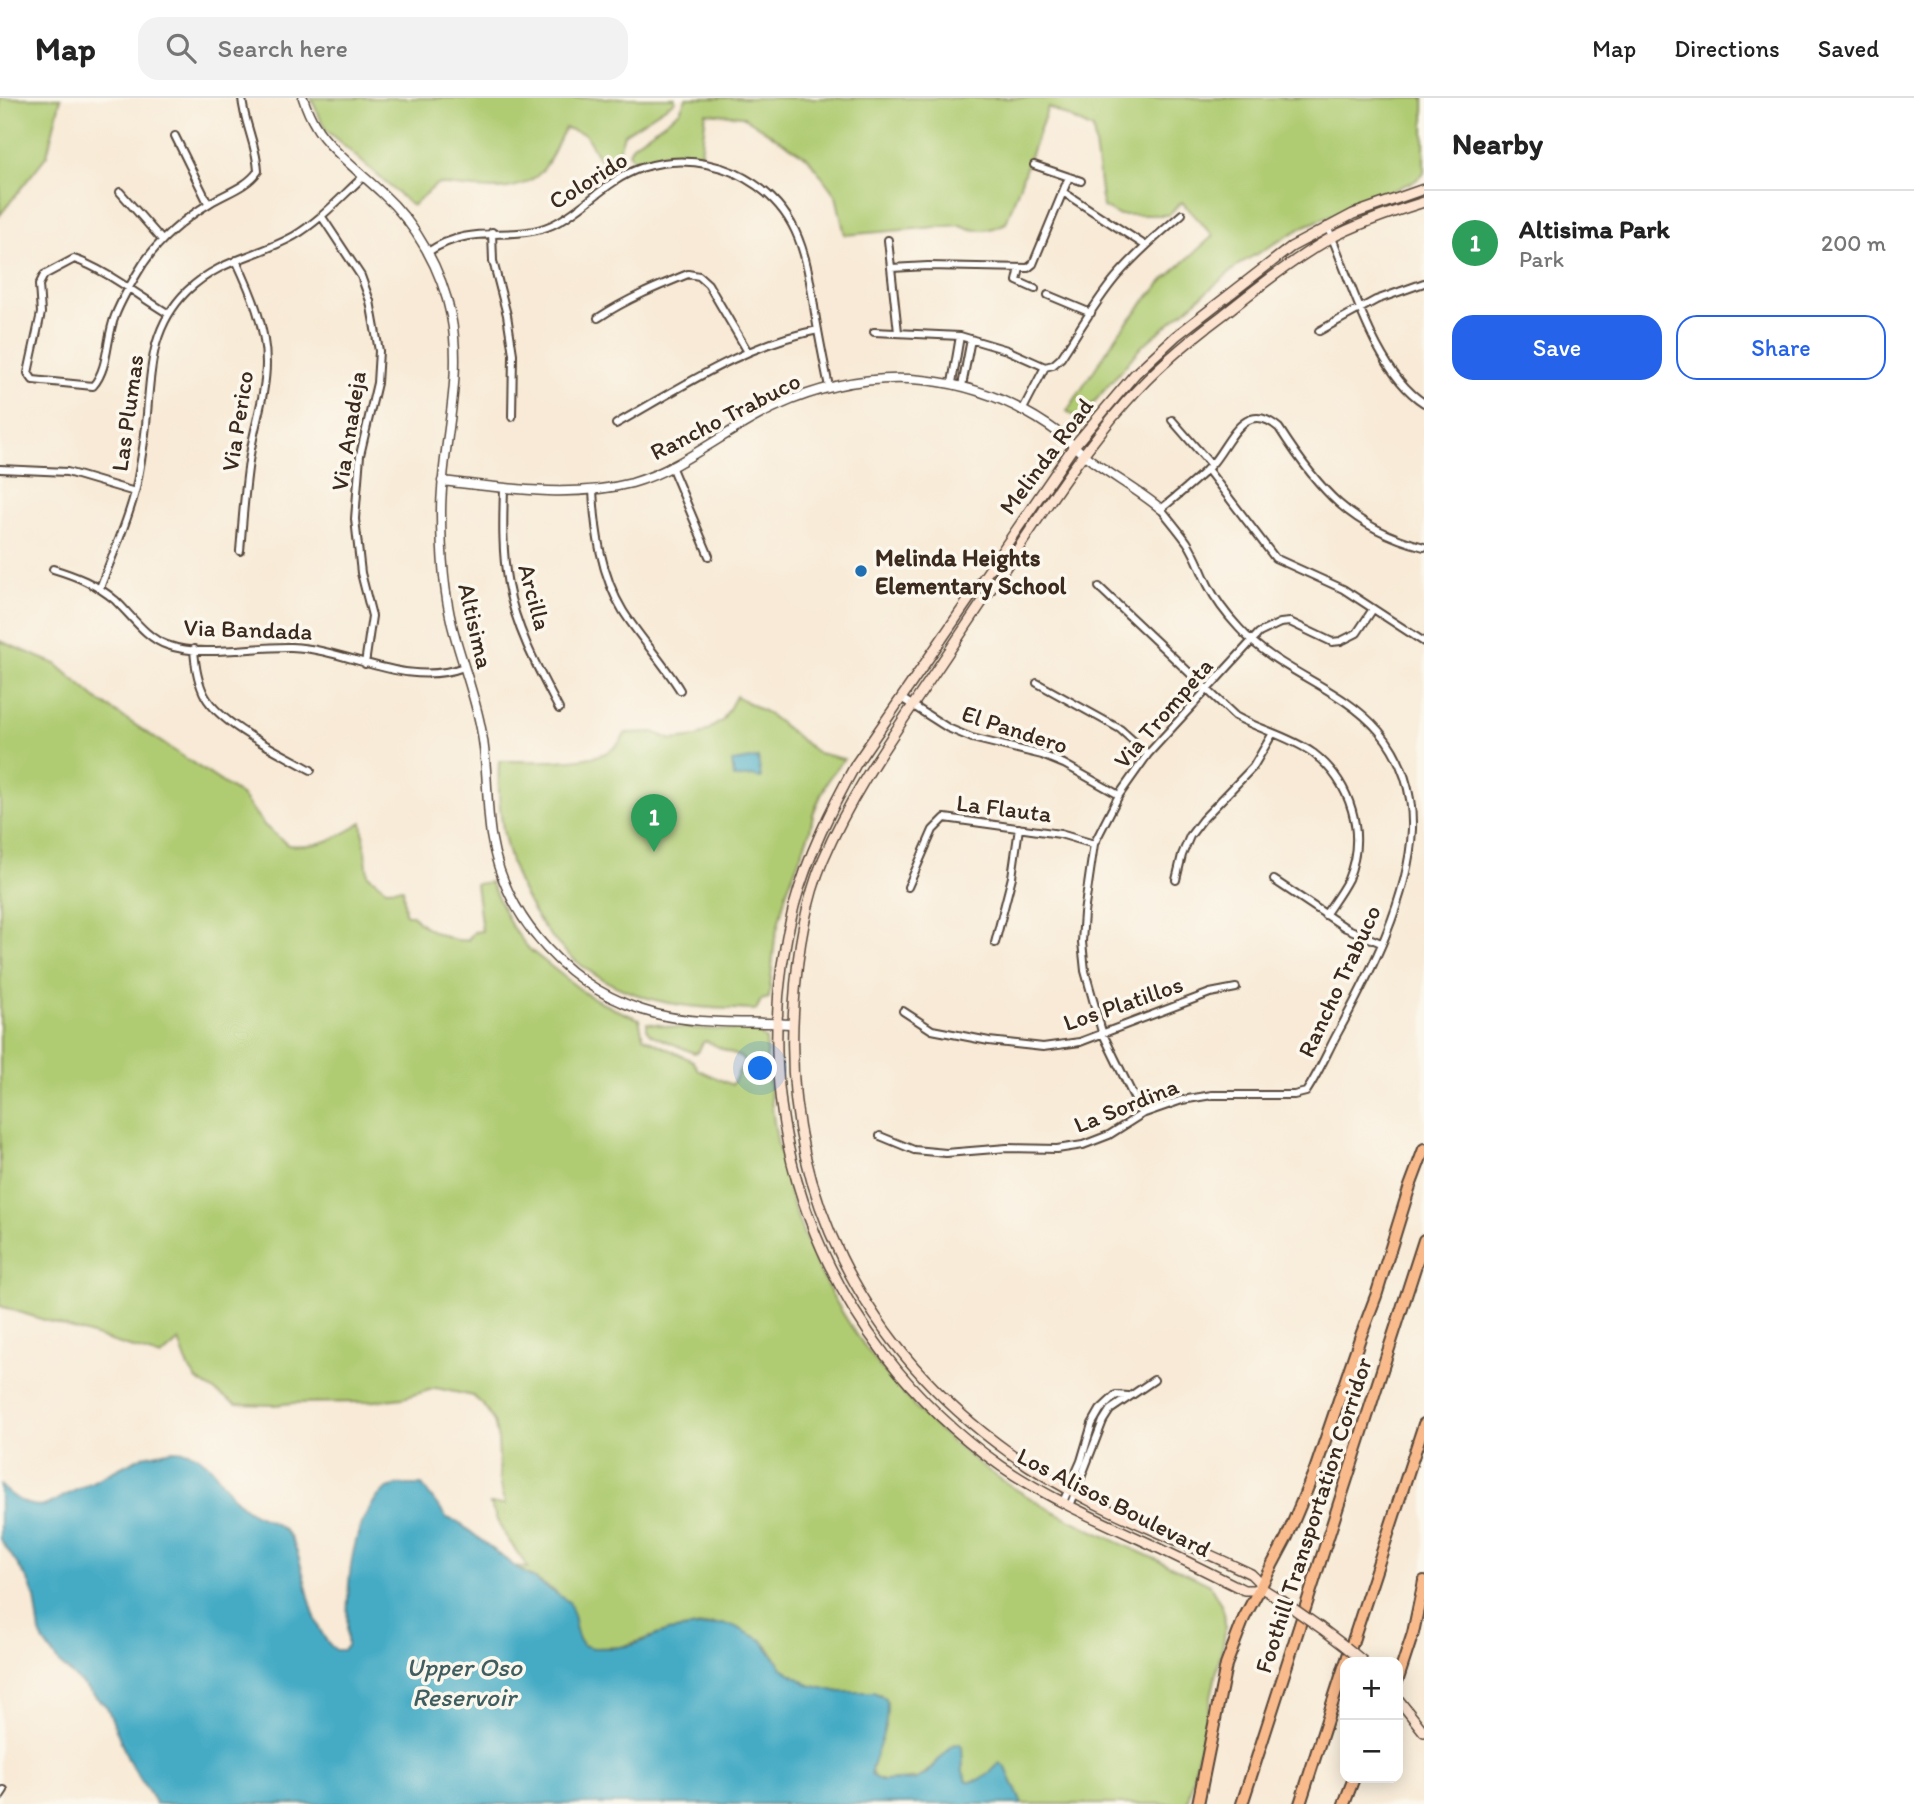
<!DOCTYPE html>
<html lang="en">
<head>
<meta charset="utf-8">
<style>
	:root { --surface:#fff; --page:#f2f2f2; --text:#222; --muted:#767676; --line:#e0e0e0; --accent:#2563eb }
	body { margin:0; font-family:Itim,sans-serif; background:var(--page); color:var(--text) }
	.controls { position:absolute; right:21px; bottom:21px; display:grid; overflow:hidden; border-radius:14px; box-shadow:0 4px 18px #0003 }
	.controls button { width:63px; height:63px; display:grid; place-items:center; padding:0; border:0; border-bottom:2px solid var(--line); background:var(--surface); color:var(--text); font:35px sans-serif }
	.you { position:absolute; left:761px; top:971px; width:24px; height:24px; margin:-18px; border:5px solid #fff; border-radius:50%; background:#1a73e8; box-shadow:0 0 0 10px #1a73e833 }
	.badge { display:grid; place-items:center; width:46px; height:46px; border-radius:50%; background:var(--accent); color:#fff; font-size:23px; font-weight:700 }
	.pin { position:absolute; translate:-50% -58px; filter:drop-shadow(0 2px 4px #0008) }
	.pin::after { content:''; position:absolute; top:37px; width:24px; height:21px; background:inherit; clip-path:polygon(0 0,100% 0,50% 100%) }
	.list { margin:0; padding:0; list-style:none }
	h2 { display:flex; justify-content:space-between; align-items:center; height:91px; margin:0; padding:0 28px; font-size:30px }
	h2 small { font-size:23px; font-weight:400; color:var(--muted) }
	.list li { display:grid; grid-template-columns:46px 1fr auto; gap:21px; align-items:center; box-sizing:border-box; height:105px; padding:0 28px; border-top:2px solid var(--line) }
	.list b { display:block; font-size:26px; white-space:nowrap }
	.list p { margin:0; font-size:23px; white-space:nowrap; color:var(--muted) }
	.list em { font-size:23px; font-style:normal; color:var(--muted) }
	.actions { display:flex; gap:14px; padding:21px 28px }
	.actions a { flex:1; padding:16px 0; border:2px solid var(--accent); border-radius:21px; text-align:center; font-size:24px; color:var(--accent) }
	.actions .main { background:var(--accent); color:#fff }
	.icon { flex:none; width:38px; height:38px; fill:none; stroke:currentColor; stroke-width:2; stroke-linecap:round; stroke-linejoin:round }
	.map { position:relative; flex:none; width:1424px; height:1706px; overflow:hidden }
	header { display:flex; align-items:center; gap:42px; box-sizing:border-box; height:98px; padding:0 35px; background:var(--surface); border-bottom:2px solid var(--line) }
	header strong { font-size:33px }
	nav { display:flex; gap:38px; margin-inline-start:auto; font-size:24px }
	.search { width:490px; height:63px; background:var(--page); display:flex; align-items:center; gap:18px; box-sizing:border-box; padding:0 24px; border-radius:21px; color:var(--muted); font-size:26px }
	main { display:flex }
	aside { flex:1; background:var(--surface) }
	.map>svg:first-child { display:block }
	.green { fill:#b0cc73; stroke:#767b48; stroke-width:2 }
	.water { fill:#45abc5; stroke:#406a72; stroke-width:2 }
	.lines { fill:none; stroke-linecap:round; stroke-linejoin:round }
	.minor-casing { stroke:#57473a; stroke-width:10 }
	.tertiary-casing { stroke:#57473a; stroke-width:11 }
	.secondary-casing { stroke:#57473a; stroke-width:12 }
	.motorway-casing { stroke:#57473a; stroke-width:14 }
	.minor { stroke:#fff; stroke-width:6 }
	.tertiary { stroke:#fff; stroke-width:8 }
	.secondary { stroke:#fde4d1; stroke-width:9 }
	.motorway { stroke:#fabb8c; stroke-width:10 }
	.secondary-bridge-casing { stroke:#57473a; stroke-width:12; stroke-linecap:butt }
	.secondary-bridge { stroke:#fde4d1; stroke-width:9 }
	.poi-dot { fill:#1f6fb2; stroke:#fbf7ec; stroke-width:2.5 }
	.labels { text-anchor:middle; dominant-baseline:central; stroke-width:7; stroke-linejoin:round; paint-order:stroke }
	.street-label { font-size:24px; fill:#3b2a1e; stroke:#fbf7ec }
	.poi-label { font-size:24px; font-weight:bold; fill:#3b2a1e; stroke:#fbf7ec; text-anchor:start }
	.water-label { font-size:26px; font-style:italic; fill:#3f5e61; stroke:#fbf7ec }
</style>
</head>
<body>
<header>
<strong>Map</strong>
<div class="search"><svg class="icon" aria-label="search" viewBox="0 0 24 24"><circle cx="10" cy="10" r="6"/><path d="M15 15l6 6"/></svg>Search here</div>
<nav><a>Map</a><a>Directions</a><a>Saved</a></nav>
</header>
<main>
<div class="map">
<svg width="1424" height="1706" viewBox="0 0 1424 1706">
	<rect width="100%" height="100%" fill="#fbf7ec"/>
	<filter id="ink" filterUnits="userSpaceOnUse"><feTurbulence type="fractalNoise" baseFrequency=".0143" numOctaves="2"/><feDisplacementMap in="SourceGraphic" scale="14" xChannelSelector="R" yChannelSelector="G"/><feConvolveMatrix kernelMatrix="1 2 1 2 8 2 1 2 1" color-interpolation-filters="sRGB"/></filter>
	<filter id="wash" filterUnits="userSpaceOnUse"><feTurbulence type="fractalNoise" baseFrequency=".00686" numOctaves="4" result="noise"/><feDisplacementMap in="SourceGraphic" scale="28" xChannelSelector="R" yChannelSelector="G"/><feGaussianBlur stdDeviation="1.57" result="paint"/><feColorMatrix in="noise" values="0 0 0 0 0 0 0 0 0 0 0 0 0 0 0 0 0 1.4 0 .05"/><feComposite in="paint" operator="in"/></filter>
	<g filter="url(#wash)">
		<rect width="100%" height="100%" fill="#f8ead6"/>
		<path class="green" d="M0 0H61L47 57 0 117Z
			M311 0H675V3L624 36 618 56 620 68 608 75 585 36 565 30C558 43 553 58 545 69 522 102 470 89 437 86L412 108 325 31Z
			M686 0H1424V75L1415 83 1305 128 1241 165 1141 249 1079 322 1067 313 1120 233 1144 204 1164 182 1213 138 1182 104 1168 117H1118L1103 109 1093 31 1048 9 1006 125C990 133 976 135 960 127L845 137 836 98 808 60 742 18 706 15 701 55H663L633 62 629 54 633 47 680 13Z
			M0 543 56 566 99 603 241 697 265 728 288 747C317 750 338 741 362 724L368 777 386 791 403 790 405 815 407 817H413C421 830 452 845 468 842L474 834 482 833 476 786 490 784 512 829 529 851 586 896 612 910 639 921 643 939 693 963 698 972 732 987 744 964 742 960 706 943 703 944 698 954 694 955 650 936 647 931V925L678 930 756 933 766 942C769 988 773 1033 785 1078 821 1219 917 1336 1042 1407 1096 1437 1155 1459 1210 1487 1224 1511 1227 1513 1224 1541L1187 1706H1022L1006 1670 1000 1665C990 1674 984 1685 967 1683L963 1674 962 1649 955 1646 920 1680 884 1683 874 1680 871 1672 887 1614V1604L880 1596 840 1594 809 1587 782 1570 768 1548 714 1526 668 1533 621 1549 592 1550 582 1547 556 1494 515 1468 528 1470 503 1434 490 1406H505L500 1382 498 1342 494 1324 483 1307 473 1298 436 1290 403 1300 366 1304 293 1305 274 1307 236 1306 197 1282 189 1270 179 1243 161 1259 0 1208Z
			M736 598 767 615 818 655 844 661 829 680 821 697 813 716 810 733 786 795 775 840 769 900 761 902 756 912C723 911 687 910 655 902 542 873 494 772 499 663 526 663 590 666 611 652 618 648 622 641 626 635L653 634 672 642 697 639 723 622Z"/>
		<path class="water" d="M758 660 761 680 752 678 734 680 732 664Z
			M173 1352C182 1352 192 1354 199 1359 219 1372 226 1397 246 1411 262 1422 283 1424 293 1444 307 1474 310 1535 336 1552H343L347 1548C347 1500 346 1423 387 1390L398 1387H422L447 1420 458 1424 514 1468 569 1504C576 1518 573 1535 582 1547L593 1550H614L632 1547 668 1533 723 1526 734 1528 762 1542 782 1570 809 1587 840 1594H874L885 1600C892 1622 877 1652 871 1672V1677L880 1683 915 1682 925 1677 952 1648 960 1646 962 1649 963 1674 967 1683C984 1685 990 1674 1000 1665L1006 1670 1022 1706H156L128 1661 107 1609 59 1565 44 1544 40 1535 35 1500 28 1482 0 1441V1387C13 1400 28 1411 47 1407L143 1358Z"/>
	</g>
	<g filter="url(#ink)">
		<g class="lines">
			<defs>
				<path id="minor" d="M175 38 208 105
					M1034 67 1081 83
					M120 94 162 142
					M1063 94 1146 148
					M322 119 361 178 370 203 379 253 377 285 360 357 355 421 361 475 372 518 365 566
					M1327 128C1351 181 1374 273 1424 305
					M492 134 493 163 507 217 513 256 512 319
					M888 142 898 234
					M428 154C472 124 512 145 552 127 584 112 606 82 641 70 672 60 705 62 735 75 798 105 806 153 815 215 819 240 824 264 829 289
					M236 162C251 194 266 229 266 265 266 294 256 322 251 351 245 384 243 419 240 453
					M891 170 928 168 1028 170 1033 166 1069 79
					M1020 170 1017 183 1035 191
					M1048 197 1091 215
					M169 216C142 200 103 170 74 161L44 177 39 187 41 215 28 275 33 282 93 288C109 270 106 240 115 218 122 200 133 182 143 166 159 142 185 120 210 105 226 95 247 89 258 73 257 48 244 25 242 0
					M598 220C627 201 656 189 688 176L699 178 708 186 748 254
					M1319 233 1376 202 1424 185
					M874 234 960 238 1007 252 1045 269 1053 267 1061 260C1079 233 1095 204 1116 179 1136 156 1159 136 1182 116
					M952 285 960 238
					M962 288 971 241
					M1022 313 1045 269
					M1172 322 1211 367
					M616 326C680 290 745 246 818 232
					M671 368 709 458
					M0 371 67 374 135 394
					M1207 371 1275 460 1343 491 1424 544
					M504 390C503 422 502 454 508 487 516 531 538 571 559 611
					M593 392C595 433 601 477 623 513 640 540 663 564 680 592
					M53 471C76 478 96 486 115 502 131 517 146 540 167 547 202 560 253 548 291 549 349 551 405 591 464 569
					M1099 489 1235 618C1260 632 1289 638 1313 655 1351 684 1367 736 1348 781 1342 793 1333 805 1325 817
					M100 490C112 458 128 424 136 390 140 369 144 348 146 327 151 277 148 232 187 193 220 161 257 159 294 138 321 122 341 99 363 79
					M194 551C195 567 197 583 205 598 222 628 280 654 311 672
					M1037 585 1120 631 1148 656
					M901 600 948 630 972 640 1042 657 1064 666 1119 697
					M1176 782 1182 757 1190 738 1202 722 1253 669 1273 635
					M1274 782 1346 830 1381 845
					M908 789 933 732 945 720 1060 736 1094 746
					M995 845 1012 779 1019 730
					M903 913 932 932 989 943 1043 949 1080 944 1210 895 1236 890
					M1142 1016 1102 934 1085 873 1082 844 1084 815 1094 746 1119 697 1148 656 1259 535 1280 525 1290 524 1332 544 1341 543 1357 535 1373 511
					M880 1038 914 1052 946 1055 1007 1050 1057 1051 1083 1047 1109 1037 1142 1016 1182 1002 1212 997H1294L1306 994C1318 976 1326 957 1336 938 1369 878 1409 801 1412 731 1413 695 1402 660 1379 633 1340 588 1278 574 1239 530 1227 517 1216 503 1208 487 1201 473 1196 457 1187 444 1179 433 1170 422 1161 411 1178 397 1196 383 1211 367 1229 348 1243 299 1279 330 1318 391 1351 430 1424 449
					M1063 1404 1081 1363 1092 1326 1100 1312 1116 1297 1128 1298
					M1070 1408 1103 1323 1110 1312 1154 1282
					M0 1698 4 1692"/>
				<path id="tertiary" d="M303 0C306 9 310 19 315 27 327 49 363 77 382 95 416 126 442 172 451 218 464 283 441 349 441 414 441 451 443 490 452 527 461 563 476 599 482 636 488 669 486 704 491 737 505 823 571 894 656 916 699 927 748 923 792 926
					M442 383C504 390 570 401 632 385 684 370 728 330 777 308 875 264 977 273 1063 338 1070 344 1076 350 1083 356 1108 376 1136 390 1161 411"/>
				<path id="secondary" d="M1260 1489 1258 1483 1251 1476C1171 1437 1083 1408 1010 1355 862 1249 781 1090 794 907 797 858 804 807 823 762 848 703 882 653 917 601 943 562 969 524 995 485 1037 423 1076 360 1126 304 1155 271 1188 243 1223 217 1257 190 1291 163 1329 141 1359 125 1392 114 1424 104
					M1281 1502 1260 1489 1254 1492H1244C1212 1476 1180 1460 1148 1445 1098 1422 1046 1399 1001 1368 822 1242 738 1021 794 808 808 757 831 711 856 666L1074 348 1135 276 1176 238 1291 149 1353 116 1424 91
					M1321 1530 1346 1549
					M1398 1601 1424 1634"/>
				<path id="motorway" d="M1346 1564 1424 1326
					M1398 1581 1413 1535 1424 1483
					M1198 1706 1226 1567 1244 1520 1287 1439 1315 1372 1360 1240 1376 1198 1409 1091 1424 1051
					M1242 1706 1424 1142
					M1300 1706 1345 1566
					M1344 1706 1354 1680"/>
			</defs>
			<use href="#minor" class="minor-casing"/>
			<use href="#tertiary" class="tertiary-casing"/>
			<use href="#secondary" class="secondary-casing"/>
			<use href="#motorway" class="motorway-casing"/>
			<use href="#minor" class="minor"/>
			<use href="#tertiary" class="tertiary"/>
			<use href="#secondary" class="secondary"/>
			<use href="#motorway" class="motorway"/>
			<defs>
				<path id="secondary-bridge" d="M1281 1502 1321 1530
					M1346 1549 1364 1564"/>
			</defs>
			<use href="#secondary-bridge" class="secondary-bridge-casing"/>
			<use href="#secondary-bridge" class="secondary-bridge"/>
		</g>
	</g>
	<circle class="poi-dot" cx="861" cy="473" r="7"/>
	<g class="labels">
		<g class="street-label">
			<text transform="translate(588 82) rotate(-32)">Colorido</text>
			<text transform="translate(127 315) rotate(-82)">Las Plumas</text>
			<text transform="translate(725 318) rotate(-27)">Rancho Trabuco</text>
			<text transform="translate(237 323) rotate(-81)">Via Perico</text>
			<text transform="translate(348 333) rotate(-81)">Via Anadeja</text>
			<text transform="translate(1046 358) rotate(-53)">Melinda Road</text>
			<text transform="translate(535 499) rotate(75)">Arcilla</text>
			<text transform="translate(476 528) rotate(77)">Altisima</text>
			<text transform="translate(248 531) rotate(2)">Via Bandada</text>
			<text transform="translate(1163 615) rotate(-49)">Via Trompeta</text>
			<text transform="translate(1015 631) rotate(18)">El Pandero</text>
			<text transform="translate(1004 710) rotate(7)">La Flauta</text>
			<text transform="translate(1339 883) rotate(-65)">Rancho Trabuco</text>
			<text transform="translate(1123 905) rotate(-19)">Los Platillos</text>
			<text transform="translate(1126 1007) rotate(-22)">La Sordina</text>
			<text transform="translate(1114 1404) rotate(27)">Los Alisos Boulevard</text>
			<text transform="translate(1313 1417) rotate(-72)">Foothill Transportation Corridor</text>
		</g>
		<g class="poi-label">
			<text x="875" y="459">Melinda Heights<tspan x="875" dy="28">Elementary School</tspan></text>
		</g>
		<g class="water-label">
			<text x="464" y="1569">Upper Oso<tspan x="464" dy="30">Reservoir</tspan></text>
		</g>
	</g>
</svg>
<div class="controls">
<button>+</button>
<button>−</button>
</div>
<div class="you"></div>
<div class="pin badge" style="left:654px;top:754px;background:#2e9e5b">1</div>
</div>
<aside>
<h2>Nearby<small></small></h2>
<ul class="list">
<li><span class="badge" style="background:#2e9e5b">1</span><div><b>Altisima Park</b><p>Park</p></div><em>200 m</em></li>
</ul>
<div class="actions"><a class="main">Save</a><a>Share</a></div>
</aside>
</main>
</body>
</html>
